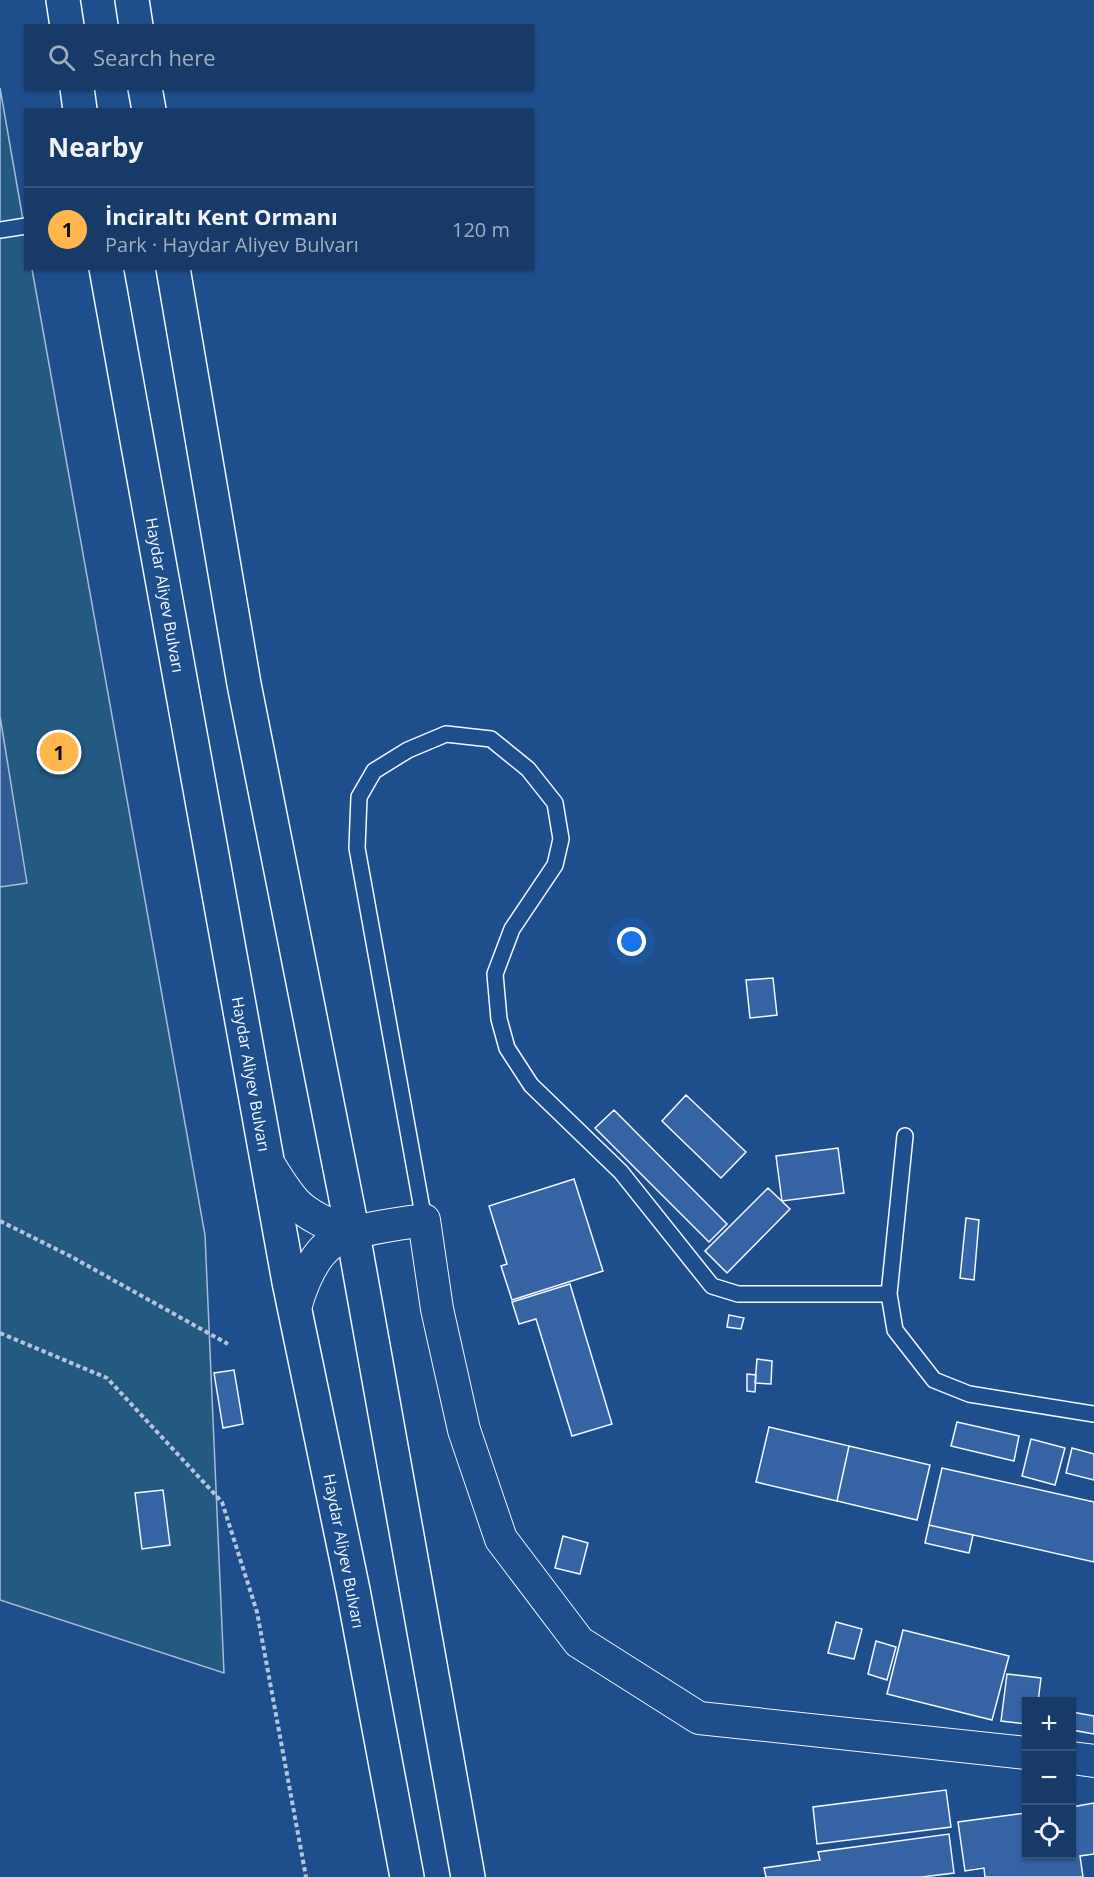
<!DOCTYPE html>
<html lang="en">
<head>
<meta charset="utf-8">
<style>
	:root { --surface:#173a69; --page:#244571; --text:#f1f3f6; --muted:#9eadc0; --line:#36547d; --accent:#ffb74d }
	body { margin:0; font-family:"Open Sans",sans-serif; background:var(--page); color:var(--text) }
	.controls { position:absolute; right:18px; bottom:18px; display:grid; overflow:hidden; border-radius:0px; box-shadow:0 2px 4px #0004 }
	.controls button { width:54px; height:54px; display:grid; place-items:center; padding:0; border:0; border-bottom:2px solid var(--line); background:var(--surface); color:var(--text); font:30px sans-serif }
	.you { position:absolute; left:632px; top:942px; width:21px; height:21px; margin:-15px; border:4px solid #fff; border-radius:50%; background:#1a73e8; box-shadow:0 0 0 9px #1a73e833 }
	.badge { display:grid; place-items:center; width:39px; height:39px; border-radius:50%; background:var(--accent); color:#111; font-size:20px; font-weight:700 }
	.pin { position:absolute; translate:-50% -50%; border:3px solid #fff; box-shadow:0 2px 6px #0006 }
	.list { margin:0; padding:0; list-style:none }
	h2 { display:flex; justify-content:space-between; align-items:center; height:78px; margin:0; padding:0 24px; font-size:26px }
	h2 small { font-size:20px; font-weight:400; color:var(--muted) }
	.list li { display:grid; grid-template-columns:39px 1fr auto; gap:18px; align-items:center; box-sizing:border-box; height:84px; padding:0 24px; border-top:2px solid var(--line) }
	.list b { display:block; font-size:22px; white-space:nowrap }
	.list p { margin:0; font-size:20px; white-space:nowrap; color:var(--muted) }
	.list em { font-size:20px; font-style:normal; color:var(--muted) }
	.icon { flex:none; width:33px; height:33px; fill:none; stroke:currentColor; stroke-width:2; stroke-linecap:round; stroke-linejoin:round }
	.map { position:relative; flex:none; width:1094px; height:1877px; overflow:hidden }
	.search { position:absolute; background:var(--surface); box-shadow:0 2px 4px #0004; left:24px; top:24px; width:510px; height:66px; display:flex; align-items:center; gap:15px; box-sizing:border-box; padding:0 21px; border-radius:0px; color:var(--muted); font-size:22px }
	.panel { position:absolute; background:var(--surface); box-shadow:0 2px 4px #0004; left:24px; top:108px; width:510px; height:162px; border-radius:0px }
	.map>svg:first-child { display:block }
	.green { fill:#245a82; stroke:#a8bbd7; stroke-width:1.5 }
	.parking { fill:#305b95; stroke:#a8bbd7; stroke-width:1.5 }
	.building { fill:#3563a3; stroke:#f2f6ff; stroke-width:1.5 }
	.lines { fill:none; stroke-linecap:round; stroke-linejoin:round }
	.lane-casing { stroke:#f2f6ff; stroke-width:18 }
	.street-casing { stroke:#f2f6ff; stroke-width:34 }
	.secondary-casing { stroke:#f2f6ff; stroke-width:36 }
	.path { stroke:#b3c4dc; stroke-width:4; stroke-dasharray:4.5 3; stroke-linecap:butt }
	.lane { stroke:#1f4e8c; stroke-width:15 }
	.street { stroke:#1f4e8c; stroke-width:32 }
	.secondary { stroke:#1f4e8c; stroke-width:33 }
	.labels { text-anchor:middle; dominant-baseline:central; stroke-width:4.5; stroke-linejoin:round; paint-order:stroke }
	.street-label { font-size:16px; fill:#f2f6ff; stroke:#1f4e8c }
</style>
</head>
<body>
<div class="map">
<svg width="1094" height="1877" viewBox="0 0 1094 1877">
	<rect width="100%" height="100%" fill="#1f4e8c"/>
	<path class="green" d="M0 88 25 231 26 268 32 269 205 1235 224 1673 0 1600Z"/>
	<path class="parking" d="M0 716 27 883 0 887Z"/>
	<path class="building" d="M773 978 777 1015 750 1018 746 980Z
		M686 1095 746 1152 721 1178 662 1121Z
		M614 1110 727 1224 709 1242 595 1128Z
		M838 1148 844 1193 782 1201 776 1156Z
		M574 1179 603 1271 512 1300 501 1266 507 1264 489 1206Z
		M768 1188 790 1209 727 1273 705 1251Z
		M966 1218 979 1220 974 1280 960 1278Z
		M570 1284 612 1424 572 1436 536 1319 519 1324 512 1302Z
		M729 1315 744 1318 741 1329 727 1327Z
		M757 1359 772 1361 771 1384 755 1383Z
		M234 1370 243 1424 223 1428 214 1373Z
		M747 1374 756 1375 755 1392 747 1391Z
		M957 1422 1019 1436 1014 1461 951 1446Z
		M769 1427 849 1446 837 1501 756 1482Z
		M1031 1439 1065 1448 1055 1485 1022 1476Z
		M849 1446 930 1465 917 1520 837 1501Z
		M1072 1448 1094 1454V1480L1066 1473Z
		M942 1468 1094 1502V1562L929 1525Z
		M163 1490 170 1545 142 1549 135 1493Z
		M929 1525 973 1535 969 1553 925 1543Z
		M563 1536 588 1543 580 1574 555 1568Z
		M836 1622 862 1629 854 1659 828 1653Z
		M903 1630 1009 1656 992 1720 887 1694Z
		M876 1641 896 1647 887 1680 868 1674Z
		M1007 1674 1041 1678 1038 1702H1026V1724L1001 1721Z
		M1072 1712 1094 1716V1734L1072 1730Z
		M946 1790 951 1827 817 1844 813 1807Z
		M1094 1803V1854L1080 1856 1083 1877H985L984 1868 965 1871 958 1822 1026 1813V1854H1072V1807Z
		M949 1834 954 1873 922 1877H766L764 1868 820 1860 818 1852Z"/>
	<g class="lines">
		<defs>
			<path id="lane" d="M0 230 26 226
				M905 1136 889 1294 895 1330 934 1380 969 1394 1094 1414
				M424 1220 357 848 359 797 374 771 408 750 446 734 491 739 528 769 555 803 561 839 555 865 512 929 495 974 499 1019 507 1048 531 1085 621 1172 712 1286 738 1294H889"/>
			<path id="street" d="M268 1163C276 1176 285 1191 295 1202 310 1218 333 1226 353 1234
				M295 1308C301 1287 312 1258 330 1244 348 1229 400 1224 424 1220L437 1309 464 1430 501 1539 579 1642 699 1718 1026 1753
				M1072 1758 1094 1761"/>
			<path id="secondary" d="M63 0 67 26
				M132 0 136 26
				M77 88 80 110
				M145 88 149 110
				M106 268 289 1282 353 1590 407 1877
				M173 268 244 684 353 1234 468 1877"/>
		</defs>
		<use href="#lane" class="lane-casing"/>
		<use href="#street" class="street-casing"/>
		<use href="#secondary" class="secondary-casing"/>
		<path class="path" d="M0 1221 70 1256 228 1344
			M0 1333 107 1378 222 1502 257 1612 306 1877"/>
		<use href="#lane" class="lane"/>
		<use href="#street" class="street"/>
		<use href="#secondary" class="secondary"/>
	</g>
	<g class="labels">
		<g class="street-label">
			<text transform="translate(165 595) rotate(80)">Haydar Aliyev Bulvarı</text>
			<text transform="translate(251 1074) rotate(80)">Haydar Aliyev Bulvarı</text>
			<text transform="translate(344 1551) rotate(79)">Haydar Aliyev Bulvarı</text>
		</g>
	</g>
</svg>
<div class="controls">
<button>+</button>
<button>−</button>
<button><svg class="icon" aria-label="locate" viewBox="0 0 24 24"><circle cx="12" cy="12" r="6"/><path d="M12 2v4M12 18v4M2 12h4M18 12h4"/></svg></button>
</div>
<div class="you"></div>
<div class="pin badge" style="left:59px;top:752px">1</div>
<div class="search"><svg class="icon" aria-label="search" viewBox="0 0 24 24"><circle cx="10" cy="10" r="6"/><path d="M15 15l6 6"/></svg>Search here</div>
<section class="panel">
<h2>Nearby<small></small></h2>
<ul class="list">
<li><span class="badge">1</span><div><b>İnciraltı Kent Ormanı</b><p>Park · Haydar Aliyev Bulvarı</p></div><em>120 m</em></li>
</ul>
</section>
</div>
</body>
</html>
